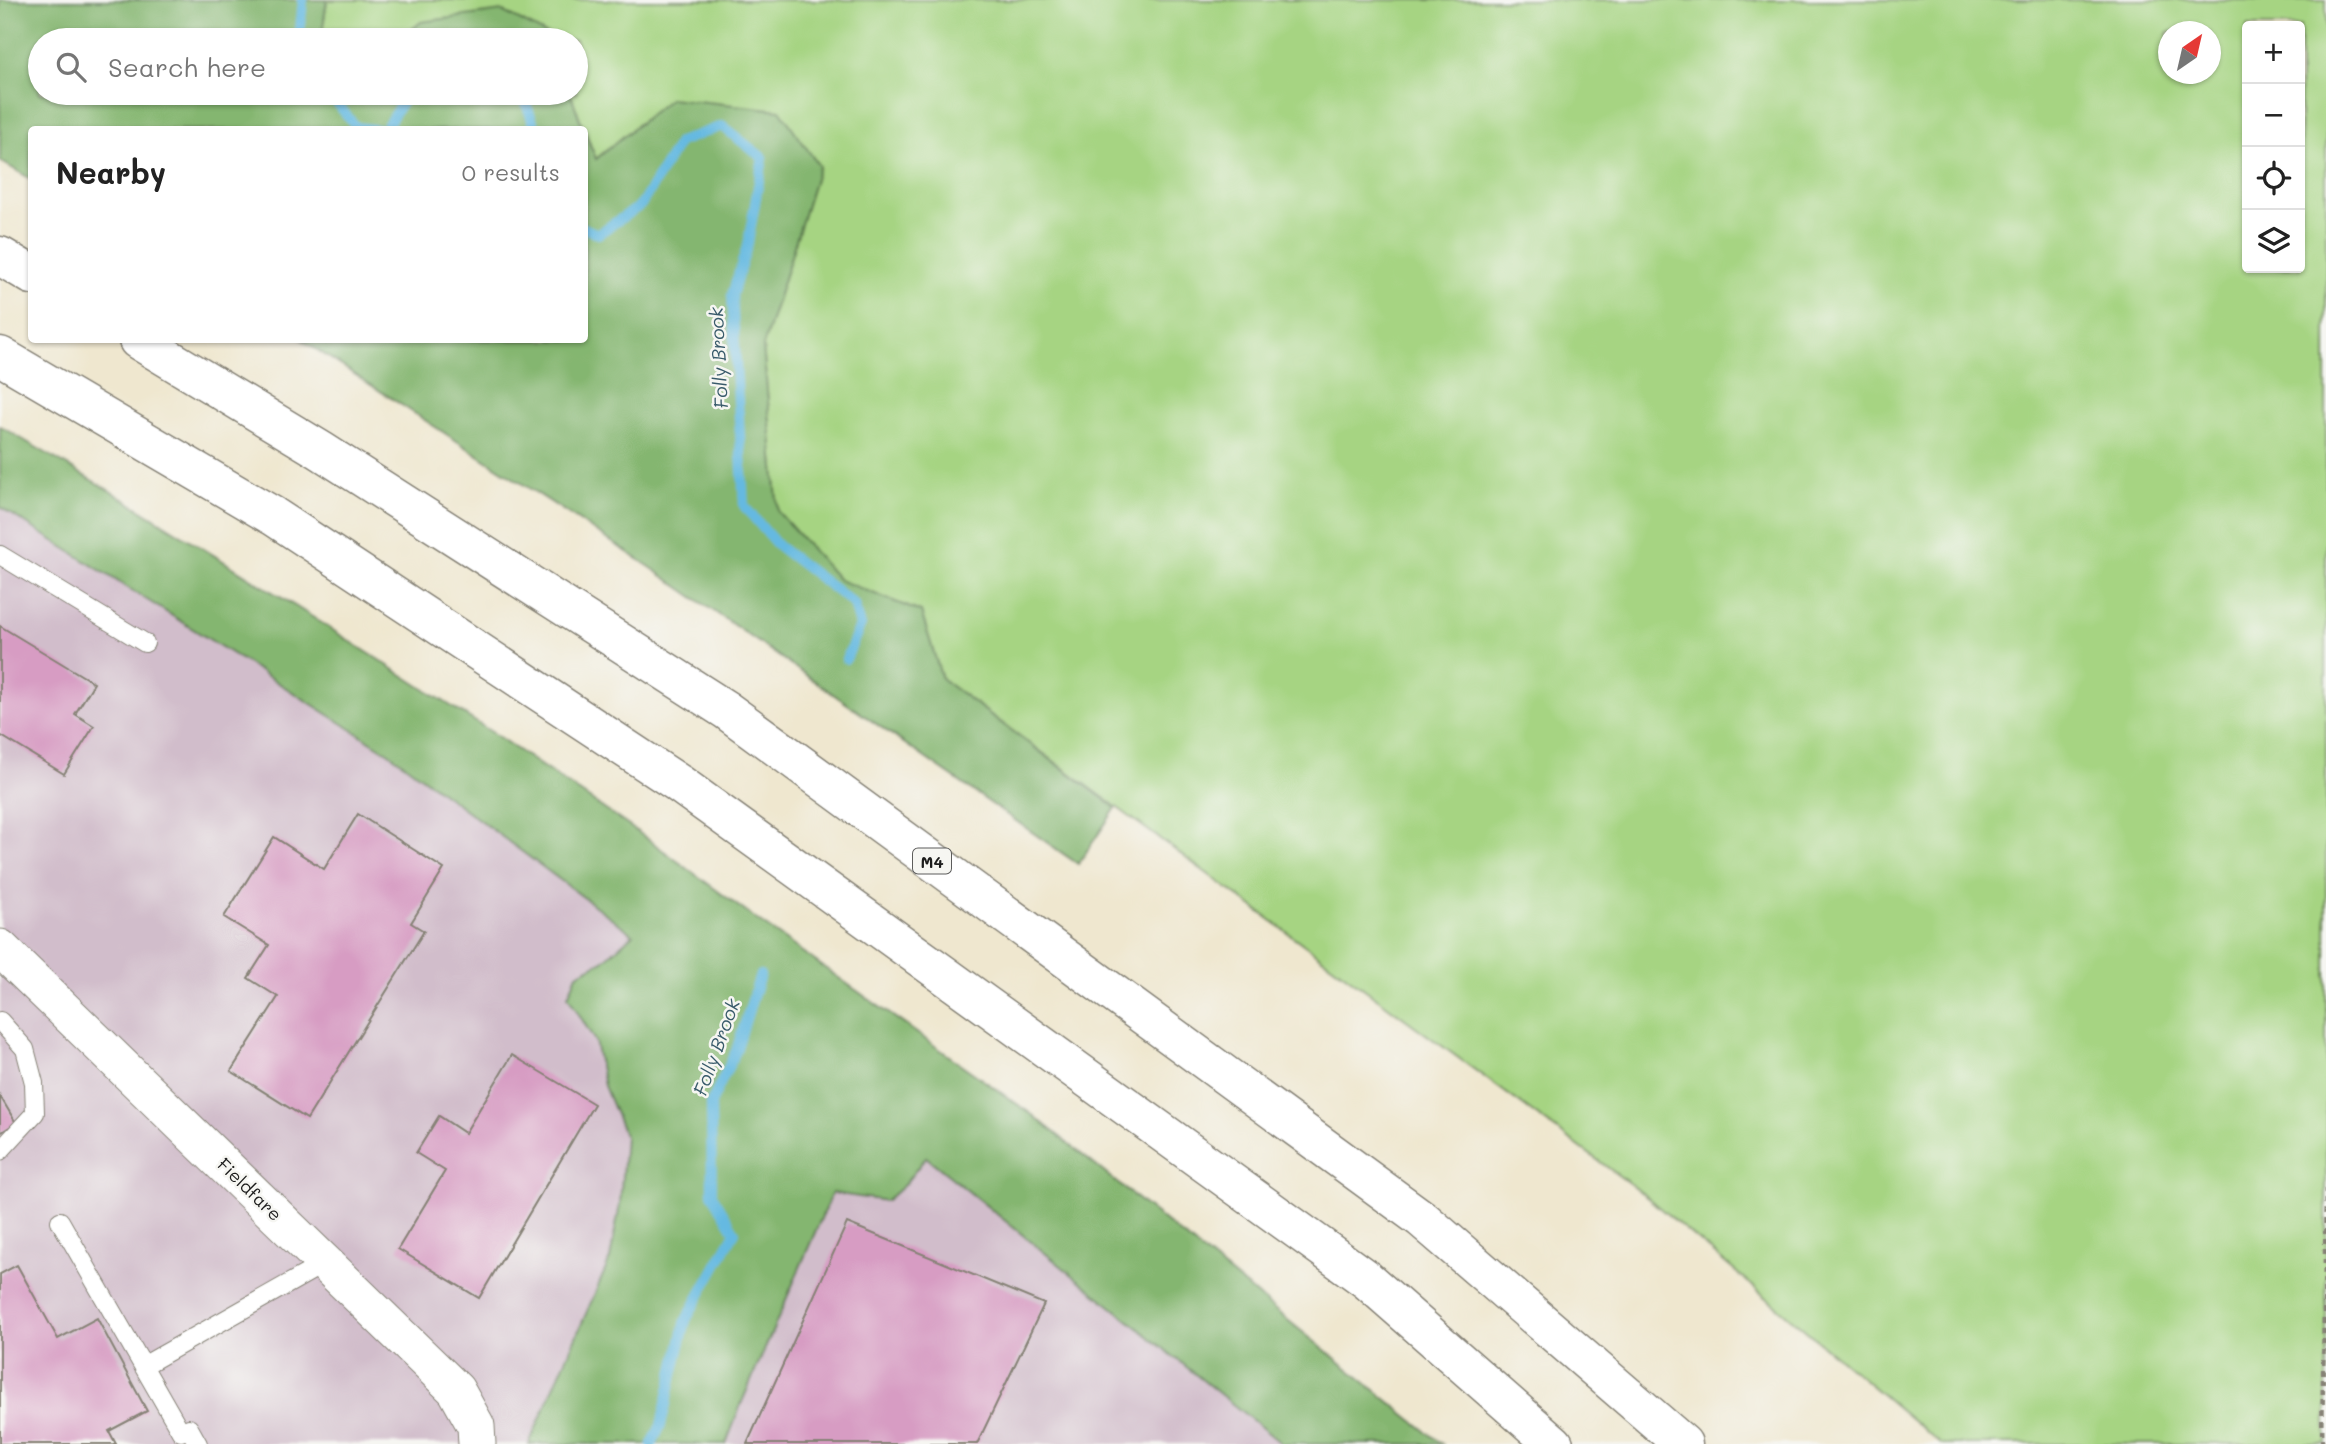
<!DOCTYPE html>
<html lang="en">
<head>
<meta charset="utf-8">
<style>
	:root { --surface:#fff; --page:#f2f2f2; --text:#222; --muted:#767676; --line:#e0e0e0 }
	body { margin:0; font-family:Mali,sans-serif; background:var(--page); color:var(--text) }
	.controls { position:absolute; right:21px; top:21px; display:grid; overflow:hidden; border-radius:7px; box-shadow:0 2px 5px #0004 }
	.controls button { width:63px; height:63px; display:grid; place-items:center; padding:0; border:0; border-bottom:2px solid var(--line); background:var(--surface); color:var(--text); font:35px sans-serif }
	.compass { position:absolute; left:2158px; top:21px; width:63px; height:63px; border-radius:50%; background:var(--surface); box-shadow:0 2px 5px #0004; rotate:34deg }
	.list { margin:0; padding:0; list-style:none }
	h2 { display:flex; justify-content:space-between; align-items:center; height:91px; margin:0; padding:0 28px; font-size:30px }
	h2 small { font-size:23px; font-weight:400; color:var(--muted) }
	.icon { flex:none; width:38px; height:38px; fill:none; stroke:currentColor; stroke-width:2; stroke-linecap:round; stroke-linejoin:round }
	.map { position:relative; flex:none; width:2326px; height:1444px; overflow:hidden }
	.search { position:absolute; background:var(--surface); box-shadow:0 2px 5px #0004; left:28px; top:28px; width:560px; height:77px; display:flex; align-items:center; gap:18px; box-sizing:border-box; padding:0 24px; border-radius:38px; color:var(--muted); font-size:26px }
	.panel { position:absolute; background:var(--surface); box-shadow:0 2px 5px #0004; left:28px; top:126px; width:560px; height:217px; border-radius:7px }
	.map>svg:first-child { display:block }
	.industrial { fill:#d1bdcb }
	.green { fill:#a6d482; stroke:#61784f; stroke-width:2; fill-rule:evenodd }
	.forest { fill:#84b670; stroke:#506946; stroke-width:2 }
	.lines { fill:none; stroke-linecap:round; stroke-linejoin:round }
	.stream { stroke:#65b9e1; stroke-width:10 }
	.building { fill:#d79cc3 }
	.lane-casing { stroke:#868276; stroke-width:20 }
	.street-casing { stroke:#868276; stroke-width:39 }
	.highway-casing { stroke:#868276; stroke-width:41 }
	.path { stroke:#868276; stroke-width:4.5; stroke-dasharray:5 5; stroke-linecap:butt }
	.lane { stroke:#fff; stroke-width:18 }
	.street { stroke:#fff; stroke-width:37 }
	.highway { stroke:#fff; stroke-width:38 }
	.labels { text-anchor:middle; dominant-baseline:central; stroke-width:5; stroke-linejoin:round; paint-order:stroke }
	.shield { fill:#f6f6f2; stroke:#5d5d5c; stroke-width:2 }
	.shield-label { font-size:16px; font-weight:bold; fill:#1c1c1c }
	.street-label { font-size:18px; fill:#1c1c1c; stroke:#f6f6f2 }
	.water-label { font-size:19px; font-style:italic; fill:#395b6b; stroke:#f6f6f2 }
</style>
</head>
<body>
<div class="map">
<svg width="2326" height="1444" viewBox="0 0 2326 1444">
	<rect width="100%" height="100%" fill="#f6f6f2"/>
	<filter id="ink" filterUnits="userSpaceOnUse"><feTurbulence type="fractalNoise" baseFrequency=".0143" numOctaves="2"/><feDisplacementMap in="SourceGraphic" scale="14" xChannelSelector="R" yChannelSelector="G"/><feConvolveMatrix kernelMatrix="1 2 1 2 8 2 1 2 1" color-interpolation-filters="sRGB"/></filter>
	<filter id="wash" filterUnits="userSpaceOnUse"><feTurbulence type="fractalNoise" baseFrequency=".00686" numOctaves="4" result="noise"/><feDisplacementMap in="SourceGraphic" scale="28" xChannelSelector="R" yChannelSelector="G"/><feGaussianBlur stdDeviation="1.57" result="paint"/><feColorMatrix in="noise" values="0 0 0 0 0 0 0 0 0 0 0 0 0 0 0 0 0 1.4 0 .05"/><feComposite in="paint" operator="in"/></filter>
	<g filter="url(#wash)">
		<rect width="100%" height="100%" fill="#efe7cf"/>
		<path class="industrial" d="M0 507 389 753 827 1076 1282 1444H0Z"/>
		<path class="green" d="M327 0H2326V1444H1941L1637 1189 942 679 921 612 839 580 778 512 763 346 819 166 670 98 596 159 570 93H576V40H550L548 35 421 22 399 40H321ZM2247 26H2300V268H2247ZM2168 32H2210V74H2168Z"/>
		<path class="forest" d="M0 0H327L321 40H40V93H570L584 130H32L31 179 0 161Z
			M502 11 548 35 550 40H399L421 22Z
			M670 98 780 110 819 166 763 346 778 512 839 580 921 612 942 679 1116 808 1078 864 650 567 302 340H584V130L596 159Z
			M0 426 129 502 303 611 493 733 645 837 757 920 1034 1116 1442 1444H1282L926 1157 904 1185 886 1201 832 1193 742 1402 726 1444H529L610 1259 620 1204 625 1136 604 1086 595 1041 568 996 577 974 603 961 633 934 389 753 0 507Z"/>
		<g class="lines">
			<path class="stream" d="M299 40 303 0
				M329 93 356 127 380 130
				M522 93 536 130
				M384 130 408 93
				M584 228 598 234 641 205 679 142 722 126 763 158 748 243 732 295 744 506 778 546 854 604 860 626 846 659
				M652 1444 661 1425 686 1320 735 1232 712 1194 711 1103 736 1051 760 975"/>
		</g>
		<g id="blocks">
			<path class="building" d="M0 626 94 683 75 714 94 726 64 774 0 735Z
				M358 814 444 869 411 923 424 931 307 1119 231 1071 278 997 248 978 269 945 224 917 274 837 324 869Z
				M512 1055 594 1104 479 1298 398 1249 445 1171 416 1153 439 1116 465 1133Z
				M0 1096 16 1123 0 1133Z
				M847 1223 1044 1304 977 1444H747Z
				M17 1265 58 1339 97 1318 147 1411 109 1431 116 1444H0V1274Z"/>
		</g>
	</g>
	<g filter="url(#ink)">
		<use href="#blocks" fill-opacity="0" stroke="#868276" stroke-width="2"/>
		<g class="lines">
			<defs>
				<path id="lane" d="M0 555 145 643
					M0 1021 25 1049 34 1083 35 1113 0 1151
					M60 1221 181 1432 189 1428 198 1444
					M143 1366 325 1263"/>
				<path id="street" d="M0 948 456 1390 476 1426 477 1444"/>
				<path id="highway" d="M0 256 32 275
					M138 340 320 450 726 710 1422 1219 1683 1444
					M0 356 273 516 678 783 1367 1280 1554 1444"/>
			</defs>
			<use href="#lane" class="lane-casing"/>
			<use href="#street" class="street-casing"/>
			<use href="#highway" class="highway-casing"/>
			<path class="path" d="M2322 1444 2326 1188"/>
			<use href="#lane" class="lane"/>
			<use href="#street" class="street"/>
			<use href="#highway" class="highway"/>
		</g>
	</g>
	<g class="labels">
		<rect class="shield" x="913" y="848.5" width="38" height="25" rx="5"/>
		<g class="shield-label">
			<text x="932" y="861">M4</text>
		</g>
		<g class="street-label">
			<text transform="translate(250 1189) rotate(44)">Fieldfare</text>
		</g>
		<g class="water-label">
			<text transform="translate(718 358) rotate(-93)">Folly Brook</text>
			<text transform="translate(716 1047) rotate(-70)">Folly Brook</text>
		</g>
	</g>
</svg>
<div class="controls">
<button>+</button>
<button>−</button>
<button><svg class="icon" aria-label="locate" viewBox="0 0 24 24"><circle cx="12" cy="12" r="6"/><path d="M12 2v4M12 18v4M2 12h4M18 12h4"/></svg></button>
<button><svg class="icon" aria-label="layers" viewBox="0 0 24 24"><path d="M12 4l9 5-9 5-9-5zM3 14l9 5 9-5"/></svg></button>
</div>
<svg class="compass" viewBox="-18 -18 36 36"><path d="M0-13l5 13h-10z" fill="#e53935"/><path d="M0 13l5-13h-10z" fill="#767676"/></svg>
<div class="search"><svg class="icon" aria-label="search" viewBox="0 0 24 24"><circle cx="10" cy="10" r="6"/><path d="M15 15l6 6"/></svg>Search here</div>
<section class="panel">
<h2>Nearby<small>0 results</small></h2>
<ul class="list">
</ul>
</section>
</div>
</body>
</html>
